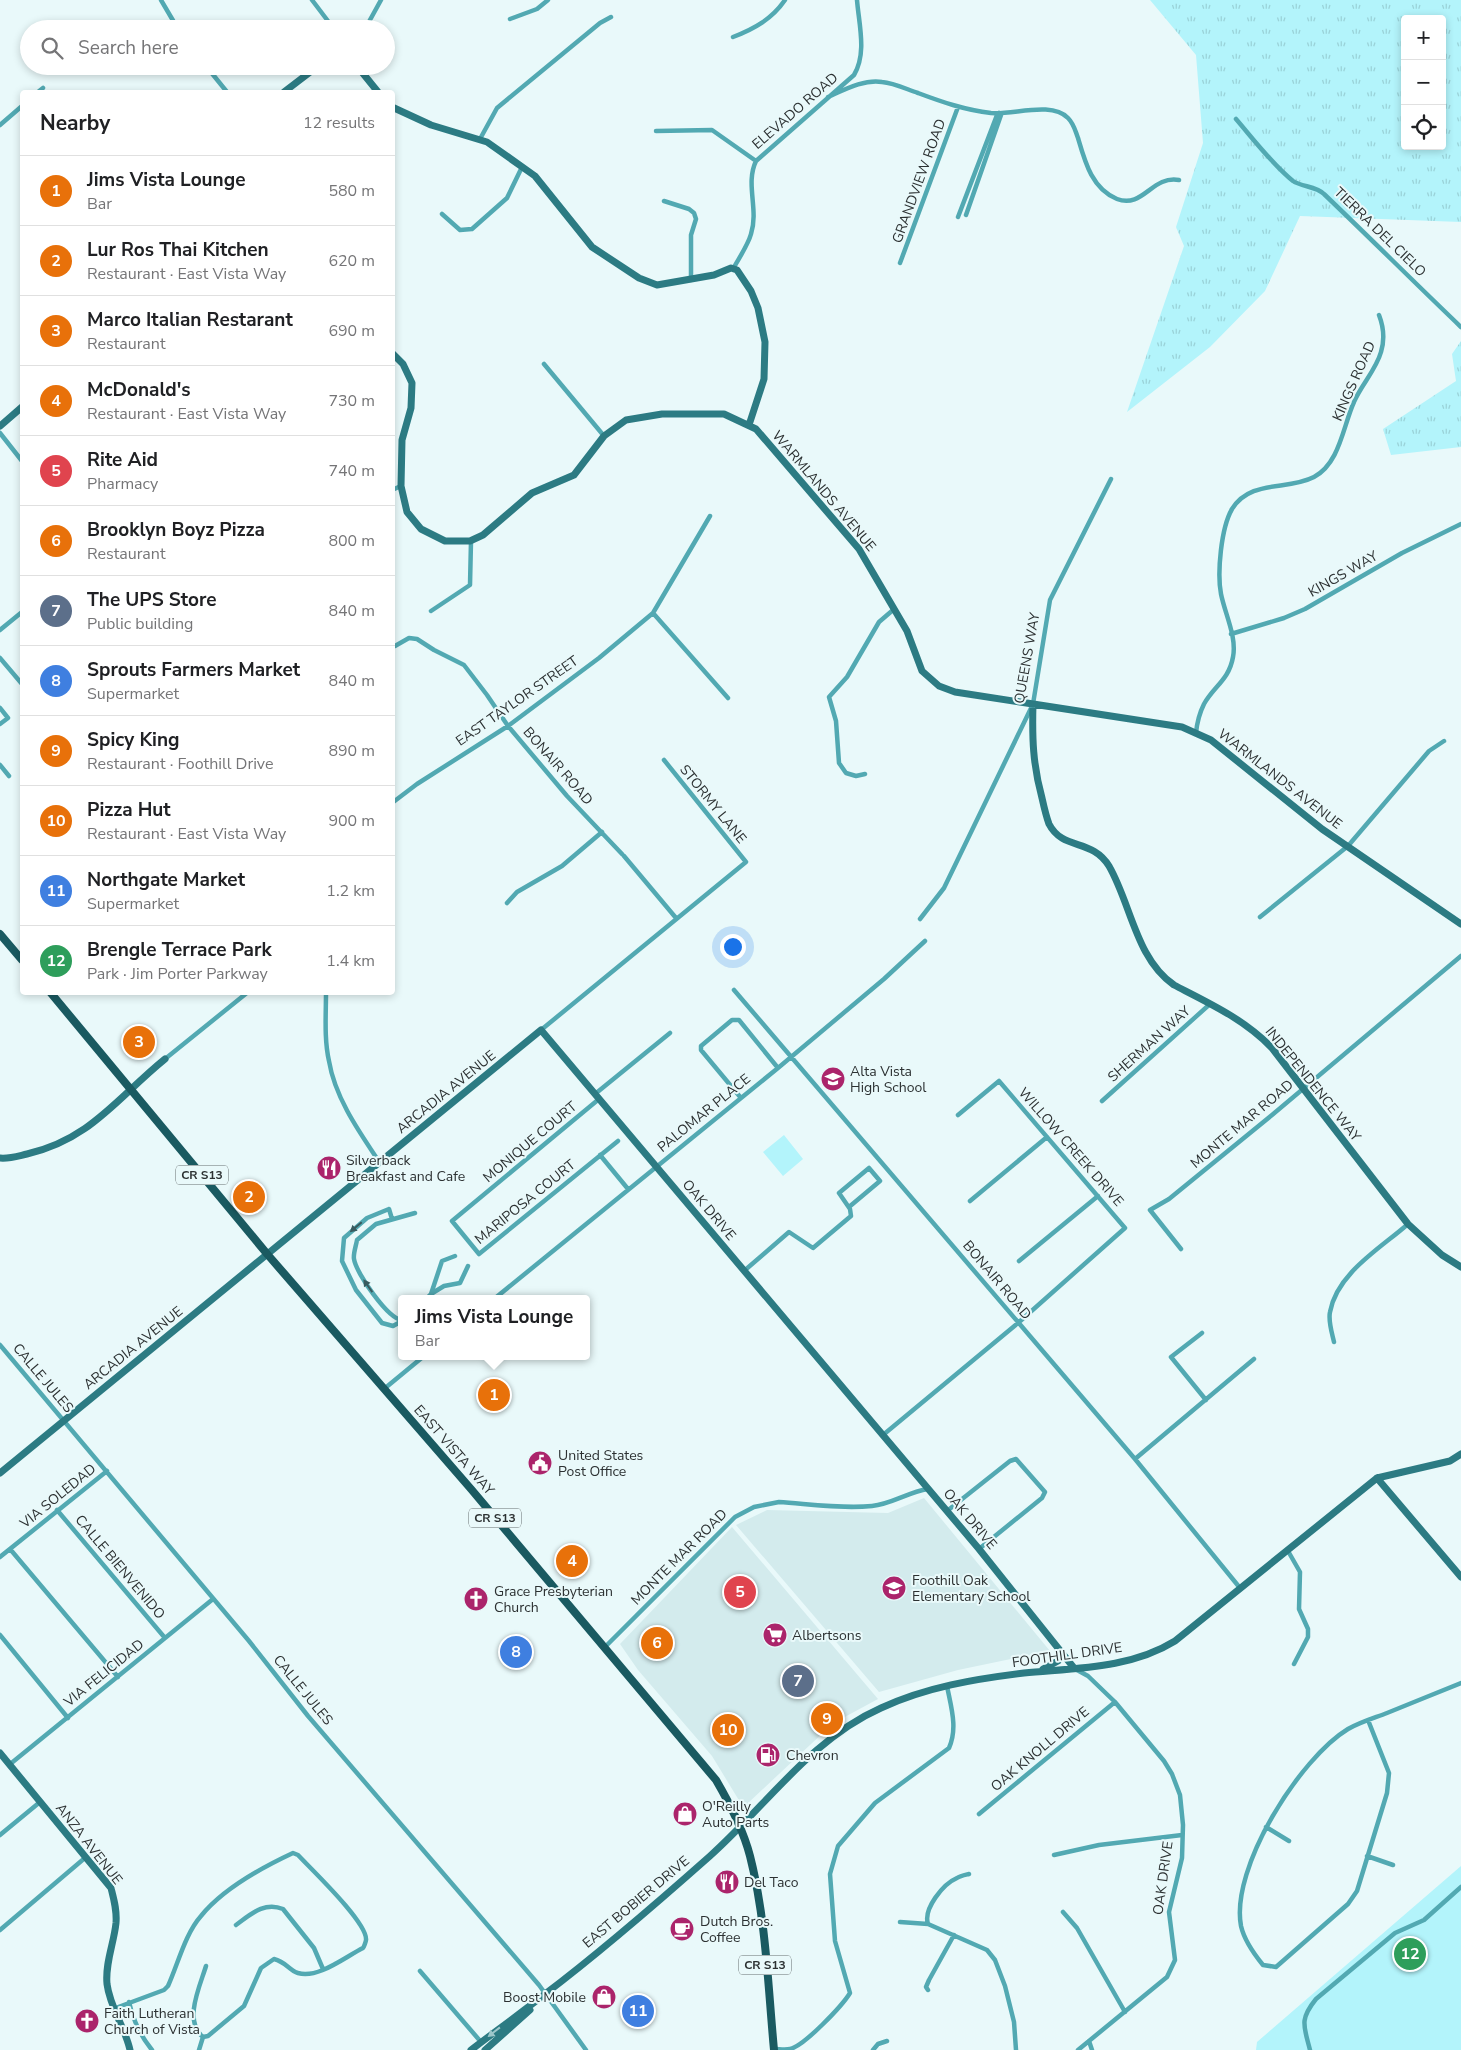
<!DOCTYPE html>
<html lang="en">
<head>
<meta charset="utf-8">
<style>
	:root { --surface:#fff; --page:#f2f2f2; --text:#202124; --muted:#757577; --line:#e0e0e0; --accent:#db2777 }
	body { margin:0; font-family:"Nunito Sans",sans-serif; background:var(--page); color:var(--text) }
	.controls { position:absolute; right:15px; top:15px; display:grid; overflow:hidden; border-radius:5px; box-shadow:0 2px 8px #0003 }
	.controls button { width:45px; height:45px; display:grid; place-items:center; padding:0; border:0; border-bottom:1px solid var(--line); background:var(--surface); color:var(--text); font:25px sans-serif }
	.you { position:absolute; left:732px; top:946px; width:18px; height:18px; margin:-12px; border:4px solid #fff; border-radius:50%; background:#1a73e8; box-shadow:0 0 0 8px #1a73e833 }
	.badge { display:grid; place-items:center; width:32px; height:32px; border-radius:50%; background:var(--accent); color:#fff; font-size:16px; font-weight:700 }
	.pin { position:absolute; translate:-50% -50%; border:2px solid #fff; box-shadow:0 1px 5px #0006 }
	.popup { position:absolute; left:398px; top:1295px; width:192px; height:65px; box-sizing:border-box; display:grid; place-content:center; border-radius:5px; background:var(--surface); filter:drop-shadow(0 1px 4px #0005); font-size:16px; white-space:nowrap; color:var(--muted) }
	.popup b { font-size:19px; color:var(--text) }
	.popup::after { content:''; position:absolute; left:50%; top:100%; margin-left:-10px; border:10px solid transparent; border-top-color:var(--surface) }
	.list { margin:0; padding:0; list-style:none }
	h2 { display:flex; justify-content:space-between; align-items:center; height:65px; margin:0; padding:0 20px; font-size:21px }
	h2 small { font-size:16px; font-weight:400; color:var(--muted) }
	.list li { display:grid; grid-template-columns:32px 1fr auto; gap:15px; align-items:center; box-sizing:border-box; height:70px; padding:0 20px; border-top:1px solid var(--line) }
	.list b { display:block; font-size:19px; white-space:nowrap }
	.list p { margin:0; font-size:16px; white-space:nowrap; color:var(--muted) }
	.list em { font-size:16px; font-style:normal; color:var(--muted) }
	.icon { flex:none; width:28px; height:28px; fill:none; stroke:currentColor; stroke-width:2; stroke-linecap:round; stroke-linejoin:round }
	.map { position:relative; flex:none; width:1461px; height:2050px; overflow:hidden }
	.search { position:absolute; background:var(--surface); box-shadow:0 2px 8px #0003; left:20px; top:20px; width:375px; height:55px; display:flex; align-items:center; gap:12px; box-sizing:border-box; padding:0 18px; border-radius:28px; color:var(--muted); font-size:19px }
	.panel { position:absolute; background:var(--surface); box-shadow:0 2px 8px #0003; left:20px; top:90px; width:375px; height:905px; border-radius:5px }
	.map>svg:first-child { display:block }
	.built { fill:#d3ebed }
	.grass { fill:url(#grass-tufts); fill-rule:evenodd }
	.park { fill:#b3f4fb }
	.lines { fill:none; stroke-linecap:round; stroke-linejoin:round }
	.street { stroke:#52a9b2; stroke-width:4.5 }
	.secondary { stroke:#2c7b83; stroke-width:7 }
	.primary { stroke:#1a5a61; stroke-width:8 }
	.oneway { fill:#395b5f }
	.oneway2 { fill:#9dc7ca }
	.labels { text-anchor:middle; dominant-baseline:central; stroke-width:4; stroke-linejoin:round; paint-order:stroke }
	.shield { fill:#e9f9fa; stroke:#656d6e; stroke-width:1 }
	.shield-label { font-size:12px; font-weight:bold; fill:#2c3132 }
	.street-label { font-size:14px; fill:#2c3132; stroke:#e9f9fa }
	.poi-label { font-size:14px; fill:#2c3132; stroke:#e9f9fa; text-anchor:start }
</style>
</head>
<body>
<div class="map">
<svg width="1461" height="2050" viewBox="0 0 1461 2050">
	<defs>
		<pattern id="grass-tufts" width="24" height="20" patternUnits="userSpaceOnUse" patternTransform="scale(1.25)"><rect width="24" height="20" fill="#b3f4fb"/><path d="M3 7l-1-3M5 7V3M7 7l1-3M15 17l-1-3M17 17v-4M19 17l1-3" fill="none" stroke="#9ad2d8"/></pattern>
	</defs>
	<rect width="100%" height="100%" fill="#e9f9fa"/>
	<path class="built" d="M924 1498 1050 1651 958 1670 879 1692 736 1525 767 1510 888 1513Z
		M732 1527 878 1699 841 1719 826 1730 747 1804 740 1802 712 1756 638 1670 620 1644Z"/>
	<path class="grass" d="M1150 0H1461V222L1300 216 1265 291 1210 347 1127 412 1184 246 1176 227 1203 143 1196 55ZM1405 19H1442V146H1405Z
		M1461 341V447L1391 455 1383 429 1456 381 1452 354Z"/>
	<path class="park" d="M784 1135 803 1159 783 1176 763 1152Z
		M1461 1866V2050H1256L1257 2042Z"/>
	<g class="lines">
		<path class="street" d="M161 0 178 29
			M312 0 334 29
			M510 19 537 9 548 0
			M365 29 381 0
			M733 37C754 29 772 19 785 0
			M206 66 227 92
			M38 92 43 88
			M828 97C844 90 864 79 882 82 894 83 906 89 918 93 942 102 965 110 991 113 1014 115 1051 101 1068 118 1074 124 1075 130 1078 138 1085 162 1092 189 1117 199 1143 209 1152 175 1179 180
			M1236 119C1254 140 1272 164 1293 181 1302 187 1316 186 1324 194 1370 238 1415 283 1461 327
			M0 125 22 106
			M656 131 712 130 756 161
			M480 139 497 108 600 23 611 17
			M664 201 689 209 694 213 696 219 691 235V280
			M442 214 460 230 472 229 507 198 522 167
			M966 215 1001 115 999 113
			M958 217 997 115 999 113
			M900 263 958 107
			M733 269C739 258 748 245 751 234 759 209 745 184 756 161L854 75C867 53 859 25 857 0
			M544 364 604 436
			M0 433 22 461
			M392 490 401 486
			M431 611 470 585 471 541
			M653 613 728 698
			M0 630 22 612
			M1231 634 1284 618 1305 609 1402 553 1461 524
			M395 646 409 638 417 639 434 650 464 665 487 695 508 726 567 796 622 854
			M0 658 22 684
			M0 708 8 718 0 724
			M1196 733C1197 723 1199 714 1204 704 1214 686 1229 680 1233 657 1237 637 1225 614 1221 594 1217 573 1221 528 1232 509 1251 479 1287 491 1314 477 1340 463 1343 426 1354 402 1361 385 1376 370 1381 352 1385 339 1384 328 1379 315
			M0 765 9 776
			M865 774 856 776 846 773 839 763 836 721 829 697 847 677 879 622 893 610
			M392 803 417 784 508 726 599 658 653 613 710 516
			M624 856 676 918
			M507 903 517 892 562 866 602 832
			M1260 917 1348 846 1429 751 1444 741
			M920 919 944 888 1033 704 1050 600 1111 479
			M734 990 1135 1459 1240 1588
			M326 992C326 1015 324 1039 329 1061 335 1098 360 1133 380 1163
			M541 1030 746 862 664 760
			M165 1059 248 992
			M595 1094 670 1033
			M741 1098 701 1050V1046L732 1020H739L778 1068
			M599 1099 452 1221 479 1254 618 1141
			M1102 1101 1210 1004
			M600 1155 628 1189
			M970 1201 1047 1137
			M392 1219 389 1209 367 1218 344 1238 342 1261 356 1290 382 1323 393 1326 402 1321
			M1181 1249 1150 1210 1169 1199 1272 1115 1461 956
			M1019 1261 1098 1196
			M744 1271 789 1232 813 1248 851 1216 850 1209 839 1193 869 1168 880 1181 849 1207
			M431 1294 444 1286 460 1283 468 1266
			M426 1299 431 1294 442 1261 455 1256
			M494 1299 778 1068 884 979 925 941
			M402 1320C388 1319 356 1273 354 1259 353 1254 356 1246 357 1240L376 1224 415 1213
			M1202 1333 1171 1357 1206 1400
			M1334 1342C1332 1333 1328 1321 1330 1312 1337 1273 1381 1248 1408 1224
			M0 1345 249 1641 308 1716 539 1985 586 2050
			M384 1389 424 1356
			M883 1435 1018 1323 1125 1228 999 1081 958 1115
			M1135 1459 1254 1359
			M57 1510 165 1638
			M947 1511 1010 1461 1016 1459 1045 1492 1042 1498 979 1549
			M10 1549 118 1677
			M1288 1551 1300 1572 1299 1609 1308 1629V1637L1294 1664
			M0 1557 107 1471
			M0 1635 68 1718
			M605 1647 735 1517 754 1507 779 1502C809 1504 842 1509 872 1506 892 1504 908 1492 928 1489
			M1077 1670 1088 1676 1115 1702 1164 1761 1172 1774 1180 1795 1183 1825 1182 1858 1169 1912 1175 1960 1167 1977 1078 2050
			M1368 1720 1389 1773 1387 1793 1357 1891 1348 1904 1276 1967 1263 1965C1254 1954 1244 1939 1241 1926 1230 1868 1300 1758 1348 1729 1360 1722 1374 1718 1387 1713 1412 1703 1436 1693 1461 1683
			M9 1765 213 1599
			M979 1814 1115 1702
			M1266 1827 1289 1841
			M0 1835 40 1802
			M1054 1855 1099 1845 1182 1835
			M1367 1856 1393 1865
			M1063 1912 1077 1928 1125 2012
			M900 1922 928 1924 987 1950 995 1960 1005 1986 1014 2022 1016 2050
			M928 1924C923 1909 943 1884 957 1878 960 1876 965 1875 969 1874
			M236 1925C250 1915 264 1901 283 1909L314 1948 323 1969
			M0 1930 86 1857
			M420 1971 481 2042
			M928 1990 926 1987 929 1980 954 1935
			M129 2002C134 2022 140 2035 152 2050
			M113 2009 164 1990 168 1986C178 1964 185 1934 201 1916 222 1890 263 1867 293 1853L298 1855C311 1869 368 1923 366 1940 366 1941 364 1947 363 1948 345 1957 318 1979 298 1973 289 1970 286 1962 274 1959L261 1968 244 2006 208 2036 203 2037
			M203 2037C183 2021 200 1986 206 1966
			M1089 2041 1092 2050
			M774 2049C779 2049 785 2050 790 2049 804 2046 842 2006 850 1993L835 1941 830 1874 838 1846 875 1803 949 1748C958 1728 951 1707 947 1686
			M199 2050 203 2037
			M873 2050 878 2044 887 2041
			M1310 2050C1304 2026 1299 2020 1316 1999L1395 1933 1424 1920 1461 1887"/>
		<path class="secondary" d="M357 66 378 92
			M284 92 318 66
			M392 107 431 125 487 142 535 176 592 247 639 278 657 285 714 275 731 268 737 270 751 291 758 308 765 342 764 379 749 425
			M392 353 403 364 412 383 411 408 402 440 401 486 407 512 421 529 445 541H470L483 535 532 493 574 475 604 436 626 420 662 414H724L756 429 859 549 907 631 922 671 939 686 955 692 1182 727 1211 740 1322 829 1461 924
			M0 426 22 407
			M1033 704C1032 739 1033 765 1042 798 1044 807 1046 816 1049 824 1063 851 1092 838 1109 866 1131 904 1136 959 1174 985 1209 1003 1244 1019 1272 1048L1408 1224 1442 1255 1461 1267
			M0 1158C9 1159 18 1156 27 1154 90 1140 118 1097 165 1059
			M0 1473 541 1030 979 1549 1074 1668
			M1377 1478 1450 1461 1461 1454
			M1043 1669 1058 1661 1060 1651
			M0 1753 111 1888C114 1900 117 1910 116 1923 114 1943 105 1963 107 1984 110 2008 125 2027 130 2050
			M471 2050C496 2031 521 2013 545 1994 602 1951 657 1903 710 1856 766 1806 811 1739 881 1708 926 1687 975 1679 1024 1673 1074 1668 1130 1669 1175 1641L1377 1478 1461 1577
			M485 2050 530 2010"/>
		<path class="primary" d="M0 934 22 960
			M50 992 268 1255 471 1489 716 1780C730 1804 743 1829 750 1856 766 1919 768 1986 774 2050"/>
	</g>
	<defs><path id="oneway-solid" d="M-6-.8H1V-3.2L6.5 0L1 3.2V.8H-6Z" transform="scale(1.25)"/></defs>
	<g class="oneway">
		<use href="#oneway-solid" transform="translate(356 1227) rotate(140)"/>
		<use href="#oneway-solid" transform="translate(368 1286) rotate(-125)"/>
	</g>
	<use class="oneway2" href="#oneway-solid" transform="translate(494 2032) rotate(142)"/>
	<defs>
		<symbol id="school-disc" viewBox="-11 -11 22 22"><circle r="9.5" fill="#ab246b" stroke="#e9f9fa"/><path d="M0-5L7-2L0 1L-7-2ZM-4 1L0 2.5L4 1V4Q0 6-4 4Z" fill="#fff"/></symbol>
		<symbol id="restaurant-disc" viewBox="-11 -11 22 22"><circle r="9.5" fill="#ab246b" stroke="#e9f9fa"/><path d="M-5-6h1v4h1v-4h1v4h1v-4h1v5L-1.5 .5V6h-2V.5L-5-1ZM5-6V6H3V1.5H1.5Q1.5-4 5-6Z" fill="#fff"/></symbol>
		<symbol id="civic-disc" viewBox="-11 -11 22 22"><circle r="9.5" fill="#ab246b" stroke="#e9f9fa"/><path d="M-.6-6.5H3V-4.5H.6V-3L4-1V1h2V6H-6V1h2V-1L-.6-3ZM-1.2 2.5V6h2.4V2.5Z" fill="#fff"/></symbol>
		<symbol id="church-disc" viewBox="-11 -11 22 22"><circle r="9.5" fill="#ab246b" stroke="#e9f9fa"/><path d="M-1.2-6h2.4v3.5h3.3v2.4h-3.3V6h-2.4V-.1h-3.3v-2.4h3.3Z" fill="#fff"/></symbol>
		<symbol id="supermarket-disc" viewBox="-11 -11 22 22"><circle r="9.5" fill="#ab246b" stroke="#e9f9fa"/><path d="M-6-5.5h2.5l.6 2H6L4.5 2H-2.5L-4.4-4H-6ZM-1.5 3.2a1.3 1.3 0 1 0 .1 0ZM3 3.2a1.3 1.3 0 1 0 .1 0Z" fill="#fff"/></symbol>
		<symbol id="fuel-disc" viewBox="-11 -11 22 22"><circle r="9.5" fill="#ab246b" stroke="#e9f9fa"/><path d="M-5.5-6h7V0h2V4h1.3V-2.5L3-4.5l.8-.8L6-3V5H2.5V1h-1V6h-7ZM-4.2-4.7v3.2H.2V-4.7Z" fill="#fff"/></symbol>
		<symbol id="shop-disc" viewBox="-11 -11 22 22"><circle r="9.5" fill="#ab246b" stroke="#e9f9fa"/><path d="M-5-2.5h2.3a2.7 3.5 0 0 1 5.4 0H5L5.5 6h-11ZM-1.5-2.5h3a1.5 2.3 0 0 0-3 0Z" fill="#fff"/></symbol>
		<symbol id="cafe-disc" viewBox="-11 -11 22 22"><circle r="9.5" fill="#ab246b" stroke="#e9f9fa"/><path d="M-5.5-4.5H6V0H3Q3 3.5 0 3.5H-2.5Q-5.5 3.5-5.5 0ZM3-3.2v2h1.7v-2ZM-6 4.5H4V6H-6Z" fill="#fff"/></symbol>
	</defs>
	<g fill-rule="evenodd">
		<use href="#school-disc" x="819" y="1065" width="28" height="28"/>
		<use href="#restaurant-disc" x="315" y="1154" width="28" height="28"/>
		<use href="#civic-disc" x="526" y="1449" width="28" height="28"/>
		<use href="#school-disc" x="880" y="1574" width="28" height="28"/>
		<use href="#church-disc" x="462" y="1585" width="28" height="28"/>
		<use href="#supermarket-disc" x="761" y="1621" width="28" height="28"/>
		<use href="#fuel-disc" x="754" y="1741" width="28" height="28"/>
		<use href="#shop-disc" x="671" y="1800" width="28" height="28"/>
		<use href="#restaurant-disc" x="713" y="1868" width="28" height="28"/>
		<use href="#cafe-disc" x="668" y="1915" width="28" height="28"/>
		<use href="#shop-disc" x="590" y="1983" width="28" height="28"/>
		<use href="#church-disc" x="73" y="2007" width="28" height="28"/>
	</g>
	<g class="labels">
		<g class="shield">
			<rect x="176" y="1165.5" width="52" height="19" rx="4"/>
			<rect x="469" y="1508.5" width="52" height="19" rx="4"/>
			<rect x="739" y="1955.5" width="52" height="19" rx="4"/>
		</g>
		<g class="shield-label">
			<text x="202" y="1175">CR S13</text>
			<text x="495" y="1518">CR S13</text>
			<text x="765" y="1965">CR S13</text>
		</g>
		<g class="street-label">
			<text transform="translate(795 111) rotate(-41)">ELEVADO ROAD</text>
			<text transform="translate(919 181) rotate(-70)">GRANDVIEW ROAD</text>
			<text transform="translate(1380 232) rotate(44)">TIERRA DEL CIELO</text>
			<text transform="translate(1354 381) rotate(-66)">KINGS ROAD</text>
			<text transform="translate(824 491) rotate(50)">WARMLANDS AVENUE</text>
			<text transform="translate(1343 574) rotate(-30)">KINGS WAY</text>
			<text transform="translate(1027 658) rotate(-80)">QUEENS WAY</text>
			<text transform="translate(517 701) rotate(-35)">EAST TAYLOR STREET</text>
			<text transform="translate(558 766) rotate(49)">BONAIR ROAD</text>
			<text transform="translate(1280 779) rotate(38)">WARMLANDS AVENUE</text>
			<text transform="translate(713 804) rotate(51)">STORMY LANE</text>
			<text transform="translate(1149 1044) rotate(-42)">SHERMAN WAY</text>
			<text transform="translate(1313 1084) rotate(51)">INDEPENDENCE WAY</text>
			<text transform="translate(446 1092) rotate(-39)">ARCADIA AVENUE</text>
			<text transform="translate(704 1113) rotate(-39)">PALOMAR PLACE</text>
			<text transform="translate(1242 1124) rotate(-40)">MONTE MAR ROAD</text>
			<text transform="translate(530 1142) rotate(-40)">MONIQUE COURT</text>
			<text transform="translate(1071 1147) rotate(49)">WILLOW CREEK DRIVE</text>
			<text transform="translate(525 1202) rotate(-39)">MARIPOSA COURT</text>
			<text transform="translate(709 1210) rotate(50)">OAK DRIVE</text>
			<text transform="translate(997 1280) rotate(50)">BONAIR ROAD</text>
			<text transform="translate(133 1348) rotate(-39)">ARCADIA AVENUE</text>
			<text transform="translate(43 1378) rotate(50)">CALLE JULES</text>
			<text transform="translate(454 1450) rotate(49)">EAST VISTA WAY</text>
			<text transform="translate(58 1496) rotate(-39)">VIA SOLEDAD</text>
			<text transform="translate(970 1519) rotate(50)">OAK DRIVE</text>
			<text transform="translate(679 1557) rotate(-45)">MONTE MAR ROAD</text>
			<text transform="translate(120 1567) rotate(50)">CALLE BIENVENIDO</text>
			<text transform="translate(1067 1655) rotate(-8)">FOOTHILL DRIVE</text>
			<text transform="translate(104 1673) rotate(-39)">VIA FELICIDAD</text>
			<text transform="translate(303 1690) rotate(51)">CALLE JULES</text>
			<text transform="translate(1040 1749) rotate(-40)">OAK KNOLL DRIVE</text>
			<text transform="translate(89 1844) rotate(52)">ANZA AVENUE</text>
			<text transform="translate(1163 1878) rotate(-82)">OAK DRIVE</text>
			<text transform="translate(636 1902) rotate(-40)">EAST BOBIER DRIVE</text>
		</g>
		<g class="poi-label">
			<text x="850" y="1071">Alta Vista<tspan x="850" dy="16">High School</tspan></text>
			<text x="346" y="1160">Silverback<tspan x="346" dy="16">Breakfast and Cafe</tspan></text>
			<text x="558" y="1455">United States<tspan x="558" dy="16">Post Office</tspan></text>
			<text x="912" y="1580">Foothill Oak<tspan x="912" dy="16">Elementary School</tspan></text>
			<text x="494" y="1591">Grace Presbyterian<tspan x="494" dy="16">Church</tspan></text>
			<text x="792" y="1635">Albertsons</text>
			<text x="786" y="1755">Chevron</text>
			<text x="702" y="1806">O'Reilly<tspan x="702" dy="16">Auto Parts</tspan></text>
			<text x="744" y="1882">Del Taco</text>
			<text x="700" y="1921">Dutch Bros.<tspan x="700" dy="16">Coffee</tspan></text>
			<text x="586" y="1997" text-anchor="end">Boost Mobile</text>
			<text x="104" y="2013">Faith Lutheran<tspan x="104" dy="16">Church of Vista</tspan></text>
		</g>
	</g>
</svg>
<div class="controls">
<button>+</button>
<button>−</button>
<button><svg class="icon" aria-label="locate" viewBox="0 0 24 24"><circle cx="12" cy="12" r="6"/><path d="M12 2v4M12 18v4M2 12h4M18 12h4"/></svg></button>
</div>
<div class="you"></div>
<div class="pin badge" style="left:494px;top:1395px;background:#e8710a">1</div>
<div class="popup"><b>Jims Vista Lounge</b>Bar</div>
<div class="pin badge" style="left:249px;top:1197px;background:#e8710a">2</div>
<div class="pin badge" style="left:139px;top:1042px;background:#e8710a">3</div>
<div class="pin badge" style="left:572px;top:1561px;background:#e8710a">4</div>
<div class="pin badge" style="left:740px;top:1592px;background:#e0444e">5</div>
<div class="pin badge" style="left:657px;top:1643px;background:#e8710a">6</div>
<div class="pin badge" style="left:798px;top:1681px;background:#5c6f8a">7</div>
<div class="pin badge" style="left:516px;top:1652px;background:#3f7fe0">8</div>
<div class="pin badge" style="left:827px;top:1719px;background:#e8710a">9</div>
<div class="pin badge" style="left:728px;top:1730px;background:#e8710a">10</div>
<div class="pin badge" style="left:638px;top:2011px;background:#3f7fe0">11</div>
<div class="pin badge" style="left:1410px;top:1954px;background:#2e9e5b">12</div>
<div class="search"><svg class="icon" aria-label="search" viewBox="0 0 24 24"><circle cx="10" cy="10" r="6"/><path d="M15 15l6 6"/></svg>Search here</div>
<section class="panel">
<h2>Nearby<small>12 results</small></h2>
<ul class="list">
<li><span class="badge" style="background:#e8710a">1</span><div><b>Jims Vista Lounge</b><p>Bar</p></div><em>580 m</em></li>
<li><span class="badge" style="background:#e8710a">2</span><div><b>Lur Ros Thai Kitchen</b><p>Restaurant · East Vista Way</p></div><em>620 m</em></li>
<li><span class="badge" style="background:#e8710a">3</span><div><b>Marco Italian Restarant</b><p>Restaurant</p></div><em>690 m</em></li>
<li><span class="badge" style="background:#e8710a">4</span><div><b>McDonald's</b><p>Restaurant · East Vista Way</p></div><em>730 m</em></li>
<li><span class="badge" style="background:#e0444e">5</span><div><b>Rite Aid</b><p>Pharmacy</p></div><em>740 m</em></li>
<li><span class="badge" style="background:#e8710a">6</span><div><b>Brooklyn Boyz Pizza</b><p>Restaurant</p></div><em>800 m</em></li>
<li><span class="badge" style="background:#5c6f8a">7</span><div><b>The UPS Store</b><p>Public building</p></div><em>840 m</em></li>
<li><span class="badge" style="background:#3f7fe0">8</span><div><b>Sprouts Farmers Market</b><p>Supermarket</p></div><em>840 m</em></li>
<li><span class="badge" style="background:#e8710a">9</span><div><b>Spicy King</b><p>Restaurant · Foothill Drive</p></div><em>890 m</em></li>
<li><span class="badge" style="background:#e8710a">10</span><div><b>Pizza Hut</b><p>Restaurant · East Vista Way</p></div><em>900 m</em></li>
<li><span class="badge" style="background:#3f7fe0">11</span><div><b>Northgate Market</b><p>Supermarket</p></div><em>1.2 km</em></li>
<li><span class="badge" style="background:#2e9e5b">12</span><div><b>Brengle Terrace Park</b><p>Park · Jim Porter Parkway</p></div><em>1.4 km</em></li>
</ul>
</section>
</div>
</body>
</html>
